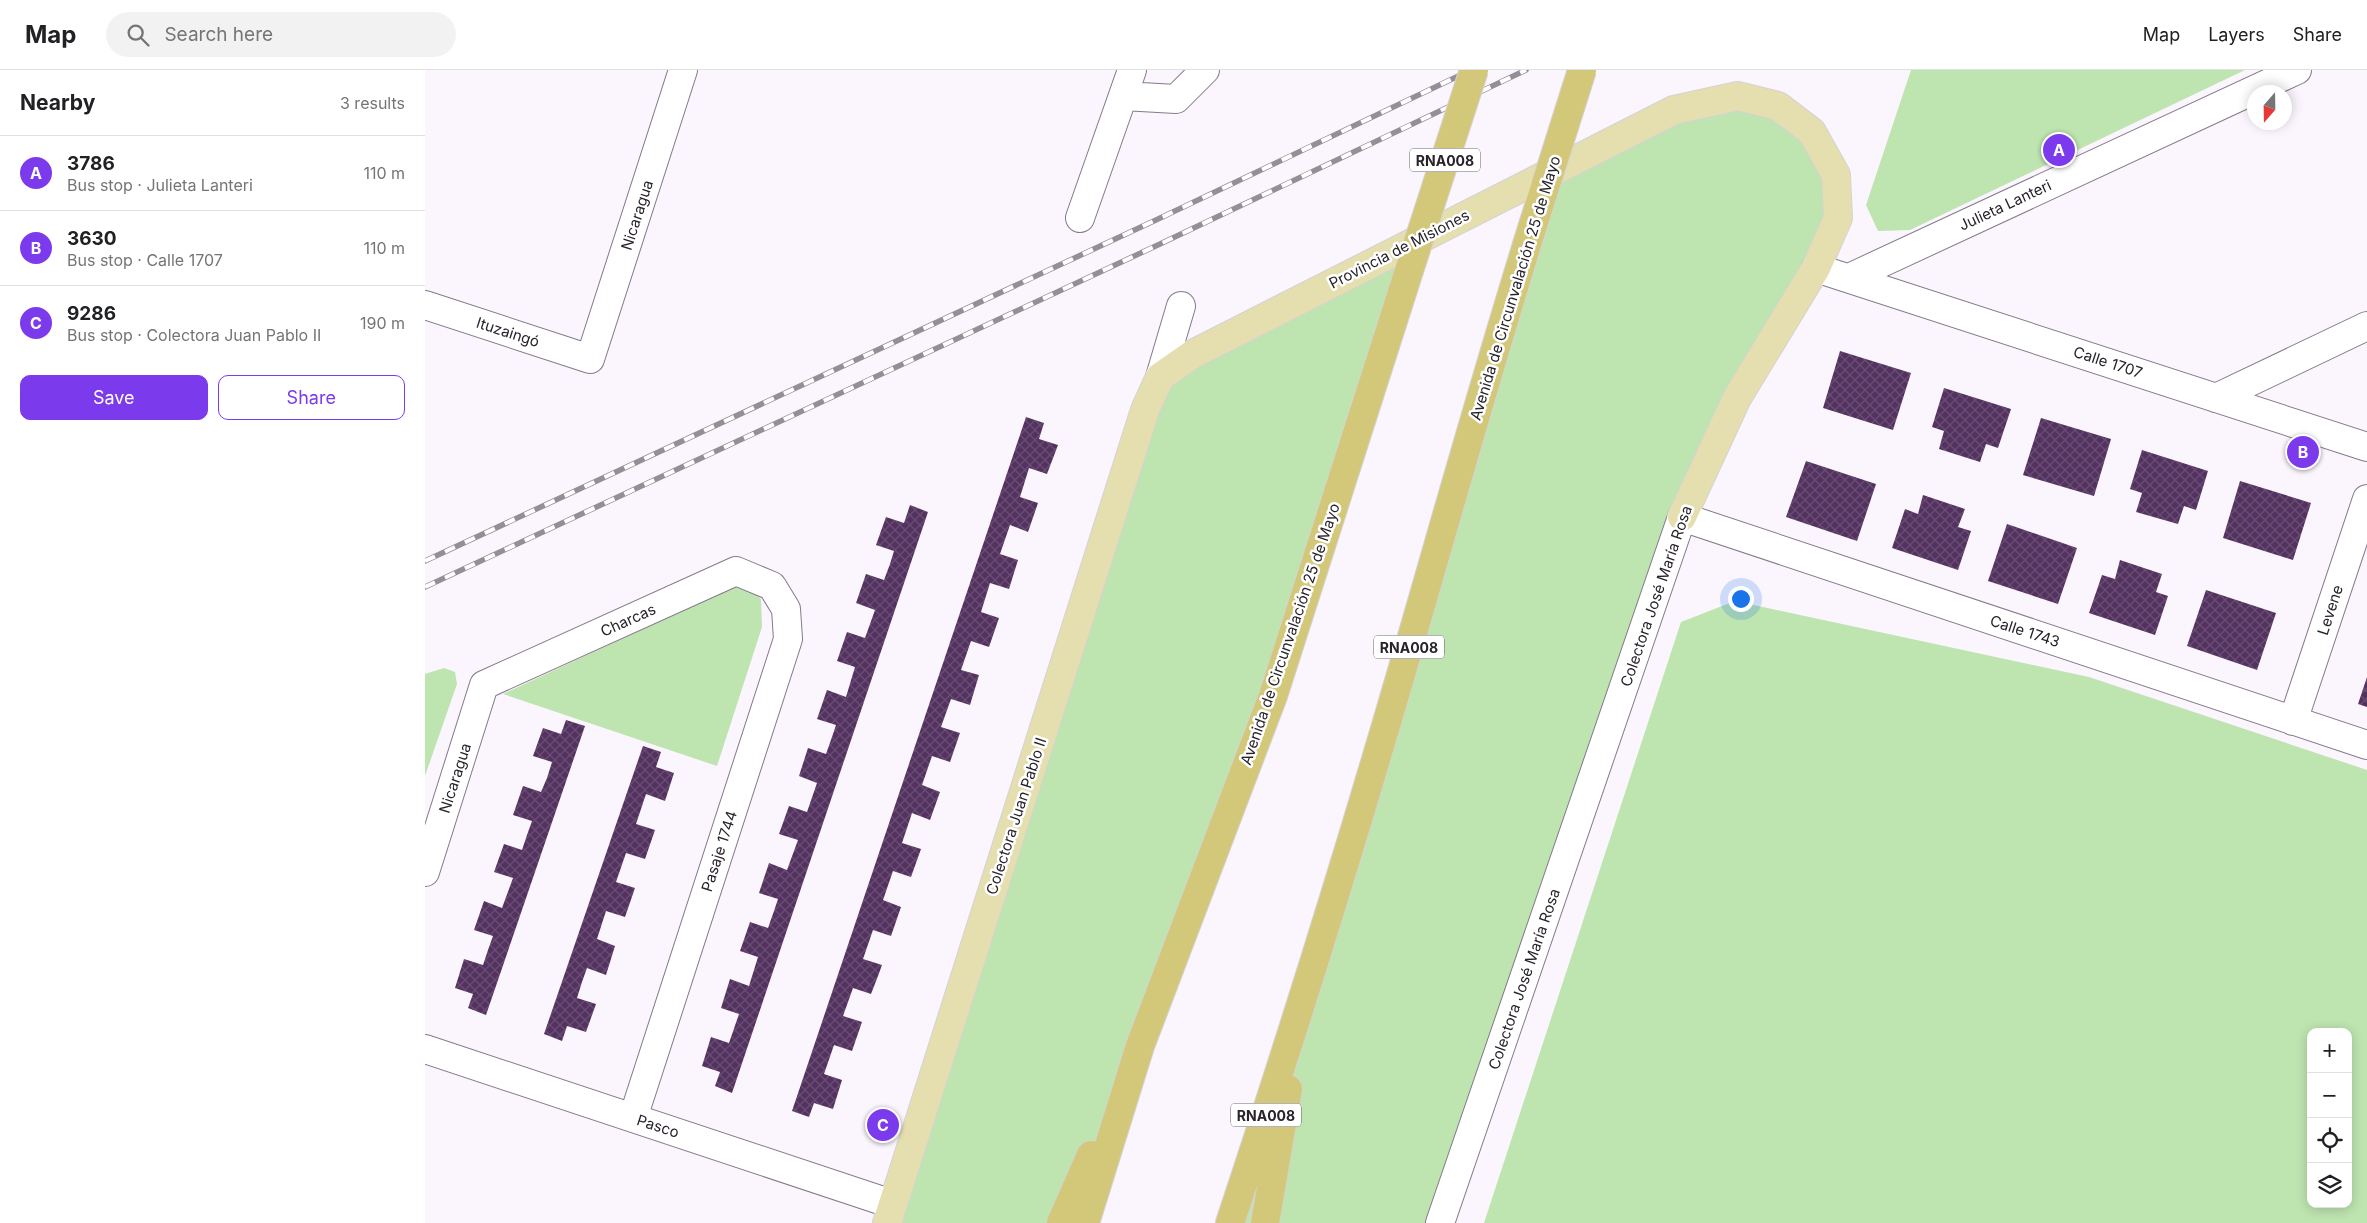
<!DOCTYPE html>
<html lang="en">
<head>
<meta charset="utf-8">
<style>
	:root { --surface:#fff; --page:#f2f2f2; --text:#202124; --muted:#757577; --line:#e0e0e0; --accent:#7c3aed }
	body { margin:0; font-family:Inter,sans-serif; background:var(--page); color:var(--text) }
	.controls { position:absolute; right:15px; bottom:15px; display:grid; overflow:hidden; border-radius:10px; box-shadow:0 2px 12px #0003 }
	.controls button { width:45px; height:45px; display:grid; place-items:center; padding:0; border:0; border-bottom:1px solid var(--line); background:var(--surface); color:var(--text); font:25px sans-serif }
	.compass { position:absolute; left:1822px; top:15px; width:45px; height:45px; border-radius:50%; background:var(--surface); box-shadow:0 2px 12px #0003; rotate:200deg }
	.you { position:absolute; left:1315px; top:528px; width:18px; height:18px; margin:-12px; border:4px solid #fff; border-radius:50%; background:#1a73e8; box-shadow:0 0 0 8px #1a73e833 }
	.badge { display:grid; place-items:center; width:32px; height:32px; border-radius:50%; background:var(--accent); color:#fff; font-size:16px; font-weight:700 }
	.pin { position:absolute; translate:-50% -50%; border:2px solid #fff; box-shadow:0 1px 5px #0006 }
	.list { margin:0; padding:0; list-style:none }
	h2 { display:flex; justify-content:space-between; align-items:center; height:65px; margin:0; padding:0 20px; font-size:21px }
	h2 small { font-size:16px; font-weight:400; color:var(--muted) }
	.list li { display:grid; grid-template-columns:32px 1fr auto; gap:15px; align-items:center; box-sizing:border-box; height:75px; padding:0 20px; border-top:1px solid var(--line) }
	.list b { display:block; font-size:19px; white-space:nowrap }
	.list p { margin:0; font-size:16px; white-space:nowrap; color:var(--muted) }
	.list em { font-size:16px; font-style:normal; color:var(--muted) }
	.actions { display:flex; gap:10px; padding:15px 20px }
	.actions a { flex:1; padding:11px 0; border:1px solid var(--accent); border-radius:10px; text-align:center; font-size:18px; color:var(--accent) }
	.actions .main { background:var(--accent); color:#fff }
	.icon { flex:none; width:28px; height:28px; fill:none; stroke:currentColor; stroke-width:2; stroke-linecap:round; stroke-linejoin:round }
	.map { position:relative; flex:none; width:1942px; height:1153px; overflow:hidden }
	header { display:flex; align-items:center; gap:30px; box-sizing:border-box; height:70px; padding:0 25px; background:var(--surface); border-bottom:1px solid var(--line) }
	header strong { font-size:24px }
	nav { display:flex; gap:28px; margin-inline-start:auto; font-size:18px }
	.search { width:350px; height:45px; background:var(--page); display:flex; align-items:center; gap:12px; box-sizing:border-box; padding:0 18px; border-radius:28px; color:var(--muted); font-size:19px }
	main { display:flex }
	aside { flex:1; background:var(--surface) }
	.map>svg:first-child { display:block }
	.green { fill:#bee4b0; fill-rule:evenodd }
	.building { fill:url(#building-cross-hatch) }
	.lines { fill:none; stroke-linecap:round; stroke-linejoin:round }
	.minor-casing { stroke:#86788c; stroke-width:30 }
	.major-casing { stroke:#d4d3d4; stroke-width:30 }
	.highway-casing { stroke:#d4d3d4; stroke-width:30 }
	.minor { stroke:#fff; stroke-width:28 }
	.major { stroke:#e5deaf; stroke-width:28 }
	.highway { stroke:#d3c87a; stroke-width:28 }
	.rail-casing { stroke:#948e97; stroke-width:5.5 }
	.rail { stroke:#fff; stroke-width:4; stroke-dasharray:11; stroke-linecap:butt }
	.highway-bridge-casing { stroke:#d4d3d4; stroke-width:30; stroke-linecap:butt }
	.highway-bridge { stroke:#d3c87a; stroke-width:28 }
	.labels { text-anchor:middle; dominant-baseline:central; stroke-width:5; stroke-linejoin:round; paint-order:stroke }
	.shield { fill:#fff; stroke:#68646a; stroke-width:1 }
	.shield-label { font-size:14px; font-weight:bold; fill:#28222a }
	.street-label { font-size:15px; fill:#28222a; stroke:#fff }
</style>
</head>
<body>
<header>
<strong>Map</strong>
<div class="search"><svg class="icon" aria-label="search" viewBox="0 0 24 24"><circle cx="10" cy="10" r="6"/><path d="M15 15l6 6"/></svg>Search here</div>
<nav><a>Map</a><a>Layers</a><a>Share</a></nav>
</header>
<main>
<aside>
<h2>Nearby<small>3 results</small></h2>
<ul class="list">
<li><span class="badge">A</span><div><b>3786</b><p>Bus stop · Julieta Lanteri</p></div><em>110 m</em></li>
<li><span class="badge">B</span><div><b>3630</b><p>Bus stop · Calle 1707</p></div><em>110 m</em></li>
<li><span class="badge">C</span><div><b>9286</b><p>Bus stop · Colectora Juan Pablo II</p></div><em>190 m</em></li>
</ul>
<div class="actions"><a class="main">Save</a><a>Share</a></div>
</aside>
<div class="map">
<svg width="1942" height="1153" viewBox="0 0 1942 1153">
	<defs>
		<pattern id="building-cross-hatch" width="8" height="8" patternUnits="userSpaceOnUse" patternTransform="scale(1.25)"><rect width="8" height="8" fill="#543260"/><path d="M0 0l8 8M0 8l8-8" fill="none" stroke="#694e73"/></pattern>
	</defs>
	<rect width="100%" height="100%" fill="#fbf5fe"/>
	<path class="green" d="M1486 0H1820L1485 160 1453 161 1441 135Z
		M1313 26 1387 62 1413 148 1312 329 1015 1153H805L1121 114Z
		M991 179 660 1153H462L735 307Z
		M310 516 325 519 336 529 337 557 292 696 78 624Z
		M1310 531 1664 607 1942 700V1153H1059L1256 552ZM1886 962H1923V1134H1886Z
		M19 598 30 602 32 614 0 706V604Z"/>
	<path class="building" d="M1415 281 1486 303 1468 360 1398 338Z
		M1519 318 1586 339 1573 378 1561 374 1555 392 1514 379 1519 361 1507 357Z
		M601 347 619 353 614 369 633 375 622 404 604 398 595 427 613 433 603 462 585 455 575 484 593 490 584 519 565 513 556 542 574 548 564 577 546 571 536 600 554 605 545 635 526 629 516 657 535 663 525 692 507 686 497 715 515 722 505 750 487 743 477 773 496 779 486 807 468 801 458 830 476 837 466 866 448 860 438 889 457 895 453 906 446 924 428 918 418 946 437 952 427 981 409 975 399 1004 417 1010 408 1039 389 1033 384 1047 367 1041Z
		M1616 348 1686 369 1669 426 1598 405Z
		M1717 380 1783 401 1771 440 1759 436 1753 454 1711 442 1717 423 1705 419Z
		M1381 391 1451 414 1432 471 1361 447Z
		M1815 411 1886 433 1868 490 1798 468Z
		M1498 425 1540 439 1533 457 1546 461 1533 500 1467 478 1480 439 1493 444Z
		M485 435 503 442 307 1023 290 1016 295 1002 277 996 286 967 304 973 314 944 296 938 305 909 324 916 333 887 315 881 325 852 343 858 349 841 353 829 334 823 344 793 362 800 373 770 354 764 364 736 382 742 392 713 374 706 383 678 401 684 407 667 411 655 392 649 402 620 421 627 430 597 412 591 422 562 440 568 450 540 431 533 441 504 459 510 465 494 469 481 451 475 461 447 479 453Z
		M1582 454 1652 478 1633 534 1563 511Z
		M1695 490 1737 504 1731 522 1743 526 1730 565 1664 543 1677 505 1690 509Z
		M1781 520 1851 543 1832 600 1762 576Z
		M1942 607V637L1933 634Z
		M141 650 160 656 61 945 43 938 48 924 30 918 39 889 58 895 63 880 68 866 49 860 59 831 77 838 88 808 69 802 79 774 97 780 102 765 107 751 88 745 98 716 116 722 122 708 127 692 108 686 118 658 136 664Z
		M218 676 236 682 231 697 249 703 240 731 221 724 211 754 230 760 220 789 201 783 191 812 210 818 200 847 181 841 172 869 190 876 181 905 162 898 157 912 152 928 171 934 161 962 142 956 137 971 119 964Z"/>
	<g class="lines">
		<defs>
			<path id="minor" d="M698 26 751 29 780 0
				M655 148 707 0
				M1391 198 1942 377
				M1424 208 1872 0
				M0 235 165 289 258 0
				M735 307 756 236
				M1791 328 1942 256
				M1868 651 1942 429
				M0 802 59 615 311 501 347 516 361 539 363 569 208 1048
				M0 979 467 1134
				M1015 1153 1257 447 1942 675"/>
			<path id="major" d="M462 1153 720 340 735 307 768 284 1249 40 1313 26 1353 36 1387 62 1411 105 1413 148 1391 198 1312 328 1257 447"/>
			<path id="highway" d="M636 1153 666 1085
				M660 1153 715 976 848 626 991 179
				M805 1153C857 996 907 838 954 679 1010 491 1061 301 1121 114
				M840 1153 863 1019"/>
		</defs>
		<use href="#minor" class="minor-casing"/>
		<use href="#major" class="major-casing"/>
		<use href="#highway" class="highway-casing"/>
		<use href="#minor" class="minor"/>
		<use href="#major" class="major"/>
		<use href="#highway" class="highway"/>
		<defs>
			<path id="rail" d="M0 491 731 150 1046 0
				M0 517 735 174 1101 0"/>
		</defs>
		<use href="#rail" class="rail-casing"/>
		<use href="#rail" class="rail"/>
		<defs>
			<path id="highway-bridge" d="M1121 114 1157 0
				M991 179 1049 0"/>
		</defs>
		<use href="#highway-bridge" class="highway-bridge-casing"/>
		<use href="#highway-bridge" class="highway-bridge"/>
	</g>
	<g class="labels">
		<g class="shield">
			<rect x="985" y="78.5" width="70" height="23" rx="4"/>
			<rect x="949" y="565.5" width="70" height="23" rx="4"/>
			<rect x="806" y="1033.5" width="70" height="23" rx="4"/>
		</g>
		<g class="shield-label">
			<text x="1020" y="90">RNA008</text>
			<text x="984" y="577">RNA008</text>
			<text x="841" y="1045">RNA008</text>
		</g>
		<g class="street-label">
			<text transform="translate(1580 135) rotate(-25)">Julieta Lanteri</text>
			<text transform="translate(212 145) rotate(-72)">Nicaragua</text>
			<text transform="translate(974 179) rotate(-27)">Provincia de Misiones</text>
			<text transform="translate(1090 218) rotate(-73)">Avenida de Circunvalación 25 de Mayo</text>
			<text transform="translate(83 262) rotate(18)">Ituzaingó</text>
			<text transform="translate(1683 292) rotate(18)">Calle 1707</text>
			<text transform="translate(1231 526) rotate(-71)">Colectora José María Rosa</text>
			<text transform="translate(1905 540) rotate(-72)">Levene</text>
			<text transform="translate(203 550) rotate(-24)">Charcas</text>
			<text transform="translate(1600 561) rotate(18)">Calle 1743</text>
			<text transform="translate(865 564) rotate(-71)">Avenida de Circunvalación 25 de Mayo</text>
			<text transform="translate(30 708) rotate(-72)">Nicaragua</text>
			<text transform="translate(591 746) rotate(-72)">Colectora Juan Pablo II</text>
			<text transform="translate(294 781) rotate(-72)">Pasaje 1744</text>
			<text transform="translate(1099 909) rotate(-71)">Colectora José María Rosa</text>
			<text transform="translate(233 1056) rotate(18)">Pasco</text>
		</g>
	</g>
</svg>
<div class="controls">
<button>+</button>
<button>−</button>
<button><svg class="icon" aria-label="locate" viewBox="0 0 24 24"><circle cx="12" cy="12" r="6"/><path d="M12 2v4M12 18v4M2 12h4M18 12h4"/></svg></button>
<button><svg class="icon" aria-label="layers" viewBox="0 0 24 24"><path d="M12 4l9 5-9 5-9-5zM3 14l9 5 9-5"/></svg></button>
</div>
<svg class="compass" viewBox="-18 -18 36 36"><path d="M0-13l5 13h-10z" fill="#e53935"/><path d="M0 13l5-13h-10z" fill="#757577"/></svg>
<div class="you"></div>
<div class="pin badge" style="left:1634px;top:80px">A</div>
<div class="pin badge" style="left:1878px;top:382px">B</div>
<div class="pin badge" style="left:458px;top:1055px">C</div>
</div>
</main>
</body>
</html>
